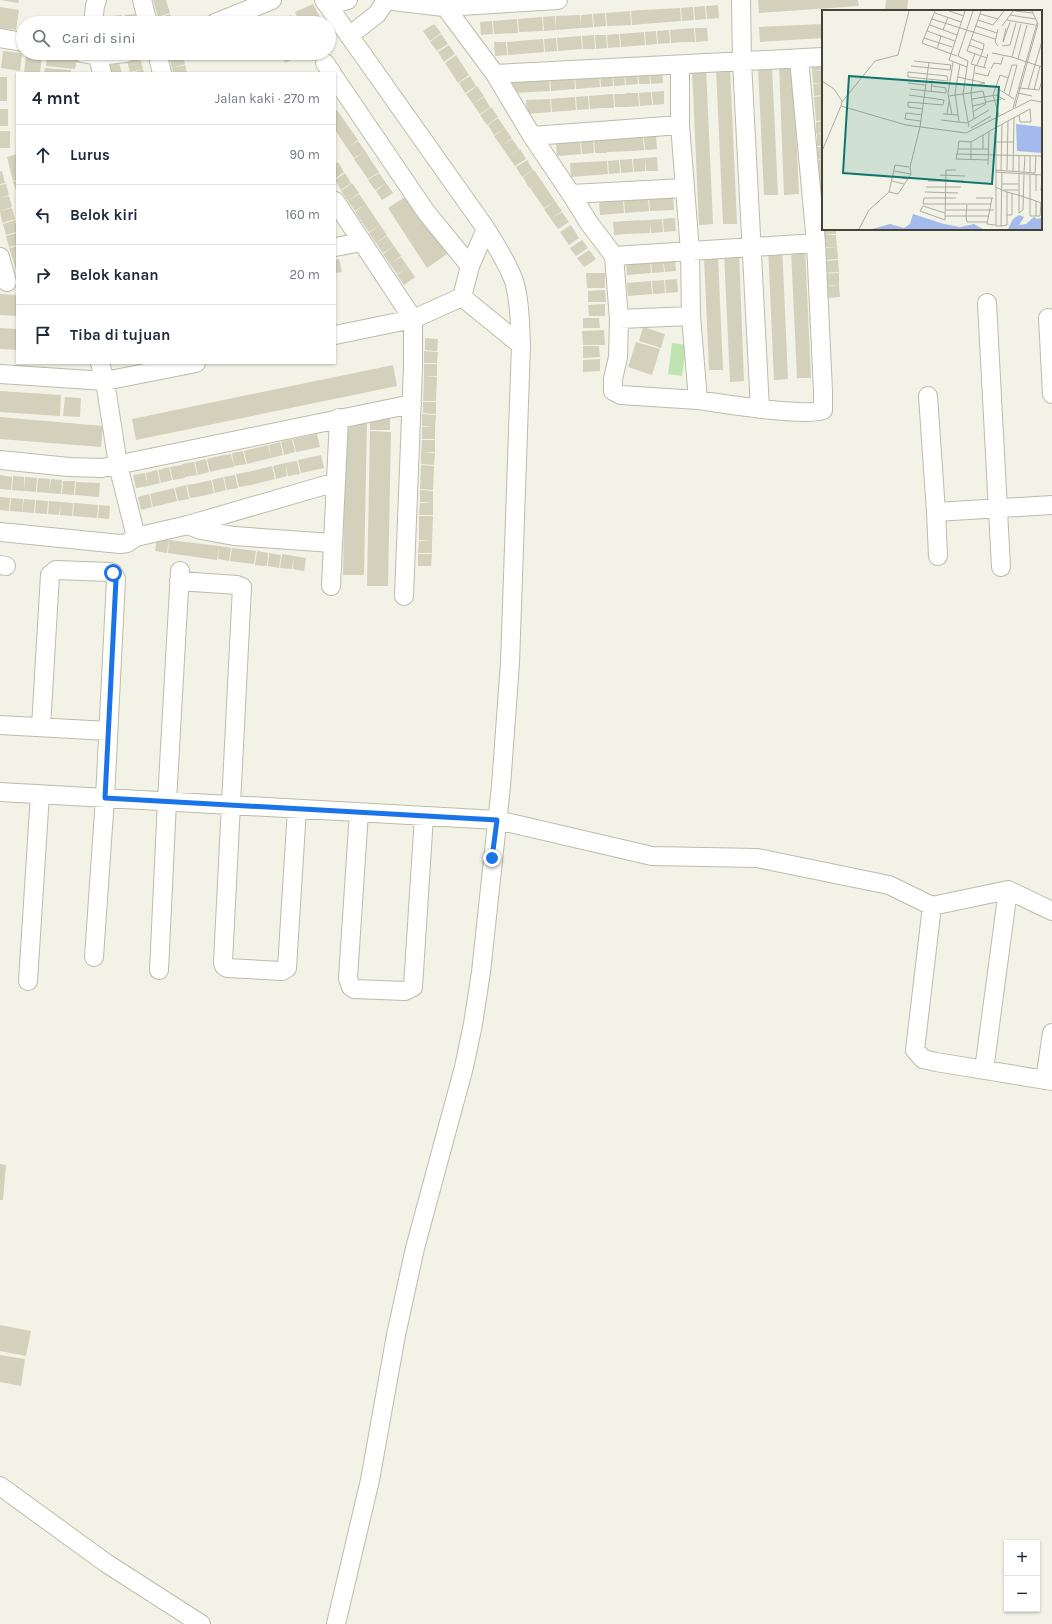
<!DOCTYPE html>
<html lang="id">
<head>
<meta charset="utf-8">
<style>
	:root { --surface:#fff; --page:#f6f6f7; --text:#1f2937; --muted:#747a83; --line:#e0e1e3 }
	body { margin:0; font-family:Karla,sans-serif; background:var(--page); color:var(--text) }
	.controls { position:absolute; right:12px; bottom:12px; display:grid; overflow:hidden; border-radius:0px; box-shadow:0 1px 3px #0004 }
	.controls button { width:36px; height:36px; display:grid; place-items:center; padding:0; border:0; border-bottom:1px solid var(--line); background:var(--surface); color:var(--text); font:20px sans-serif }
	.stop { position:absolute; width:12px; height:12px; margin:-9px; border:3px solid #1a73e8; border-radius:50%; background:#fff }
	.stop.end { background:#1a73e8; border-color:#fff; box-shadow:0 1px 4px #0008 }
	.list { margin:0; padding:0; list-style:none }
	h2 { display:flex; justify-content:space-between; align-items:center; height:52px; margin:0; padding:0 16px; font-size:17px }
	h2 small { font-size:13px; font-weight:400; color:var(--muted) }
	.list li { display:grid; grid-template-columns:26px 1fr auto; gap:12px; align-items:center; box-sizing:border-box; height:60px; padding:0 16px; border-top:1px solid var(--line) }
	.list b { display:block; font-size:15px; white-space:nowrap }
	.list em { font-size:13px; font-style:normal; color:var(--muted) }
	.icon { flex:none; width:22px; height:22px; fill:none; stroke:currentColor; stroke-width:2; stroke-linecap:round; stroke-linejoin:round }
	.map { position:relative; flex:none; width:1052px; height:1624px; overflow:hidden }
	.search { position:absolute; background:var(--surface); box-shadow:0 1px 3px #0004; left:16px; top:16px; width:320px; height:44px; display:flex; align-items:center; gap:10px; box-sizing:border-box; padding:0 14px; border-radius:22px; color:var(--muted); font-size:15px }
	.panel { position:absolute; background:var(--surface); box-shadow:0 1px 3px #0004; left:16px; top:72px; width:320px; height:292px; border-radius:0px }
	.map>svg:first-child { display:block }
	.green { fill:#bee5b0 }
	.building { fill:#d3d1bc }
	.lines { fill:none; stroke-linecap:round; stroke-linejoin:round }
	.minor-casing { stroke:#bdbca9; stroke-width:20 }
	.minor { stroke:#fff; stroke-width:18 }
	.route { stroke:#1a73e8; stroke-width:5 }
	.inset-road { fill:none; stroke:#adac9f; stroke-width:1 }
	.view { fill:#0f766e; fill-opacity:0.15; stroke:#0f766e; stroke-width:2 }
	.inset-edge { fill:none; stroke:#454335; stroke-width:2 }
</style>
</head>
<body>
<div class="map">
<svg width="1052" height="1624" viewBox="0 0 1052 1624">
	<rect width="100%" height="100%" fill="#f2f2e6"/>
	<path class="green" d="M672 343 686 345 682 376 668 374Z"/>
	<path class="building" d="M0 0H19L18 3Z
		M153 0H166L170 13 158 17Z
		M758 0H858L859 6 759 13Z
		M886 0H908L907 11H885Z
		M313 4 320 17 308 23H300L295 12Z
		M718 5 719 18 707 19 706 6Z
		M705 6 706 19 695 20 694 7Z
		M0 7 19 10 16 30 0 28Z
		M693 7 694 20 682 21 681 8Z
		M680 8 681 21 644 24 643 10Z
		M643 10 644 24 632 25 631 11Z
		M630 11 631 25 607 26 606 13Z
		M605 13 606 26 594 27 593 14Z
		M137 14 138 23H126L125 15Z
		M170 14 173 23H159L158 18Z
		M592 14 593 27 581 28V15Z
		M122 15V23H112V16Z
		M291 15 294 23H274Z
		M580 15 581 28 556 30V16Z
		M109 16 110 23H98L97 17Z
		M555 16 556 30 544 31 543 17Z
		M542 17 543 31 519 32 518 19Z
		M517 19 518 33 494 34 493 21Z
		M492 21 493 34 481 35 480 22Z
		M434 24 441 33 430 41 423 31Z
		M823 24V38L760 42 759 27Z
		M694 28 695 42H683L682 29Z
		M695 28H707L708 41 696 42Z
		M682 29 683 42 671 43 670 30Z
		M669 30 670 43 658 44 657 31Z
		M656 31 657 44 646 45 645 32Z
		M644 32 645 45 621 47 620 34Z
		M441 34 448 44 437 51 430 42Z
		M619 34 620 47 608 48 607 35Z
		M594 35 595 49H583L582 36Z
		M595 35H606L607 48 596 49Z
		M581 36 582 49 570 50 569 37Z
		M569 37 570 50 558 51 557 38Z
		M556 38 557 51 545 52 544 39Z
		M543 39 544 52 520 54 519 41Z
		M519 41 520 54 508 55 507 42Z
		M494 42H506L507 55 495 56Z
		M449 45 455 54 444 62 438 52Z
		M3 51 22 53 20 71 1 68Z
		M182 53 185 64 172 68 169 56Z
		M281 53H306L285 63Z
		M26 54 42 56 40 73H24Z
		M456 55 469 75 458 83 445 63Z
		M47 56 77 59 75 69 46 66Z
		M140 57 143 69 130 72 127 61Z
		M823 58V70L812 71V59Z
		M119 63 122 73H108L106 66Z
		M793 64 799 194 784 195 779 65Z
		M185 65 187 73H173L172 68Z
		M758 66H772L778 195H764Z
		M730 67 737 224H723L716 68Z
		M45 68 71 70V73H44Z
		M706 68 713 224 699 225 692 69Z
		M143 69 144 73H132Z
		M662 69 663 83 651 84 650 70Z
		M649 70 650 84H639L638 71Z
		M637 71 638 84 626 85 625 72Z
		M812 71H823V83H813Z
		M624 72 625 85 614 86 613 73Z
		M612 73 613 86 601 87 600 74Z
		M599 74 600 87 576 89 575 75Z
		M574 75 575 89 563 90 562 76Z
		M470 76 476 86 465 93 459 83Z
		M562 76 563 90 551 91 550 77Z
		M0 77H7V101H0Z
		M549 77 550 91 513 93 512 80Z
		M823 83V95L814 96 813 84Z
		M477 86 484 96 473 104 466 94Z
		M664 91V104L653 105 652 92Z
		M651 92 652 105 640 106 639 93Z
		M626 93H638L639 106 627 107Z
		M613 94 614 108H602L601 95Z
		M614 94H626L627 107H615Z
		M601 95 602 108 590 109 589 96Z
		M588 96 589 109 577 110 576 97Z
		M823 96V120L816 121 814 97Z
		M484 97 490 107 480 114 473 104Z
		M575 97 576 110 552 112 551 99Z
		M550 99 551 112 527 114 526 100Z
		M491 107 498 117 487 125 480 115Z
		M0 109H8V126H0Z
		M337 110 358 140 347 148 335 130V111Z
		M498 118 505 128 494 135 488 125Z
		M823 121V133L816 134V122Z
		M505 128 512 138 501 146 494 136Z
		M0 131H10V148H0Z
		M817 134H823V146H817Z
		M656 136 657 149 645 150 644 137Z
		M643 137 644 150 632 151 631 138Z
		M631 138 632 151 607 152 606 139Z
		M512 139 519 149 508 156 501 146Z
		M606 139 607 153H595L594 140Z
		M593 140 594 153 582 154 581 141Z
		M358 141 365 151 354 158 347 148Z
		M580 141 581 154 557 156 556 143Z
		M817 147H823V159H818Z
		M520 149 526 159 515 166 508 156Z
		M365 151 372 162 361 169 354 159Z
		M17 154V167L10 169 7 157Z
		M657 157 658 171H646L645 158Z
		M645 158V171L634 172 633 159Z
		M632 159 633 172 621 173 620 160Z
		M823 159V171L819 172 818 160Z
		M527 160 533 170 522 177 516 167Z
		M619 160 620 173 609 174 608 161Z
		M607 161 608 174 571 177 570 163Z
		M338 162 344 172 335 179V164Z
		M372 162 379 172 368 179 361 169Z
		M17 167V180L13 181 10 169Z
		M534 170 541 180 529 188 523 177Z
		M2 171 5 183 0 184V172Z
		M819 172H823V184H820Z
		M345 173 351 183 341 190 335 180Z
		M379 173 386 183 375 190 368 180Z
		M541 180 555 201 544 208 530 188Z
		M17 181V193L13 182Z
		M352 183 359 193 348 201 341 191Z
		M386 183 393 193 382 200 376 191Z
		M6 184 9 195 0 198V185Z
		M820 185H823V197H821Z
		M359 194 366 204 355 211 348 201Z
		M408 195 447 254 427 268 388 208Z
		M9 196 12 207 0 211V198Z
		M673 196 674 210 650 211 649 198Z
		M648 198 649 211 637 212 636 199Z
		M636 199 637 212 625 213 624 200Z
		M623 200 624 213 600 215 599 201Z
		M555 201 562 211 551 219 544 209Z
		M366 204 380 225 369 232 355 212Z
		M12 208 15 219 2 223 0 211Z
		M562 212 569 222 558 229 551 219Z
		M675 218 676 231 664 232 663 219Z
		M662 219 663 232 651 233 650 220Z
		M15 220 17 232 6 235 3 224Z
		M650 220V233L626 234 625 221Z
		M625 221 626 234 614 235 613 222Z
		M380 225 387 235 376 243 369 233Z
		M571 225 579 238 569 245 560 232Z
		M823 229H836V234L823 235Z
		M17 233V245L9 247 6 236Z
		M823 235H836L837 247H824Z
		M387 236 394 246 383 253 376 243Z
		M582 240 588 248 576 256 570 248Z
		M782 245 788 379 774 380 768 246Z
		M17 246V258L13 260 9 248Z
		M394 246 401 256 390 264 383 254Z
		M837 247 838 259 825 260 824 248Z
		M805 248 811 378H797L791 249Z
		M589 250 596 259 584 267 577 258Z
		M739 252 744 381 730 382 724 253Z
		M718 256 723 370H709L704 257Z
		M401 257 408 267 397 274 390 264Z
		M675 258 676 271 665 272 663 259Z
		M17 259V274L13 260Z
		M339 259 342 272 335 273V260Z
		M663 259 664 272 652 273 651 260Z
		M650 260 651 273 639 274 638 261Z
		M838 260 839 272 825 273V261Z
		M626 261H638L639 274 627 275Z
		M408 267 415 277 404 285 397 275Z
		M586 273H605V288H587Z
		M839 273V285H826L825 274Z
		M677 279 678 292 666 293 665 280Z
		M664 280 665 293 653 294 652 281Z
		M651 281 652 294 628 296 627 283Z
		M839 285 840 297 827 298 826 286Z
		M605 290 606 302H588V291Z
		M0 294 17 295V316L0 315Z
		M605 304V316H589L588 305Z
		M583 318H599L600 328H583Z
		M643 327 665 334 661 348 639 341Z
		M0 328 17 329V350L0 349Z
		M604 330 605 345H583L582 331Z
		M425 338 438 339 437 351 425 350Z
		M636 342 660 349 652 375 628 367Z
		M583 346H599L600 357 583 358Z
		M424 351 438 352 437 363H424Z
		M600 359V371L583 372V360Z
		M424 364H437V376H424Z
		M393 365 397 386 136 440 132 419Z
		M424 376 437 377 436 401H423Z
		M0 391 61 395 60 416 0 412Z
		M65 397 81 398 80 417 63 416Z
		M423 402H436V414L423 413Z
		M422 414 436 415 435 427 422 426Z
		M370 416 390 417V430H370Z
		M0 417 103 426 101 447 0 439Z
		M346 420H367L364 575H343Z
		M422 427H435V439H422Z
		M370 431 391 432 388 586H367Z
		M317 434 320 447 296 452 293 439Z
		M292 439 295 452 284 455 281 442Z
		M422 440H435V452H421Z
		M280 442 283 455 271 458 269 445Z
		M268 445 271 458 247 464 244 451Z
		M243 451 246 464 234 466 232 453Z
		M421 452 435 453 434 465 421 464Z
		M231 454 234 467 222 469 219 456Z
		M321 455 324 468 301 473 298 460Z
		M219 456 222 469 210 472 207 459Z
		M206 459 209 472 198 475 195 462Z
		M297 461 300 474 288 476 285 463Z
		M194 462 197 475 185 477 182 464Z
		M285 463 287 476 276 479 273 466Z
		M182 465 185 478 173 480 170 467Z
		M421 465 434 466 433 490 420 489Z
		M272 466 275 479 251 485 248 472Z
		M169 467 172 480 161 483 158 470Z
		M157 470 160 483 148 486 146 473Z
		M248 472 251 485 239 487 236 474Z
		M145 473 148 486 136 488 133 475Z
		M0 475 12 477 11 490 0 489Z
		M235 475 238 488 227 490 224 477Z
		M13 476 24 477V491L12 490Z
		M25 477 37 478 36 492 24 491Z
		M223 477 226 490 215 493 212 480Z
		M38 478 50 479 49 493 37 492Z
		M51 479 62 480 61 494 49 493Z
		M211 480 214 493 202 496 199 483Z
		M63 481H75L74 495 62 494Z
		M76 482 100 483 99 497 75 495Z
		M199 483 202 496 190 498 187 485Z
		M186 485 189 499 178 501 175 488Z
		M174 488 177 501 165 504 162 491Z
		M420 490 433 491V503L420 502Z
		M162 491 165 504 153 507 150 494Z
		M149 494 152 507 141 510 138 497Z
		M0 497 10 498 9 511 0 510Z
		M11 498 23 499 22 512 10 511Z
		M24 499 35 500 34 513 22 512Z
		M36 500 48 501 47 514 35 513Z
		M49 501 61 502 59 515 48 514Z
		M61 502 73 503 72 516 60 515Z
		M74 503 98 505 97 518 73 516Z
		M420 503H433V515H419Z
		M99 505 110 506 109 519 98 518Z
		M419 516H433L432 541 419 540Z
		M157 538 169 540 167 553 155 551Z
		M169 540 219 546 217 560 168 553Z
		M419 541H432V553H418Z
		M219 546 231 548 229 561 218 559Z
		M232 548 256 551 254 564 230 561Z
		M257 551 268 553 267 566 255 565Z
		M269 553 281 555 279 568 268 566Z
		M282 554 294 556 292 569 280 568Z
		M418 554H432L431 566H418Z
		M294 556 306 558 304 571 293 569Z
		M0 1164 6 1165 3 1200H0Z
		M0 1325 31 1331 26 1356 0 1351Z
		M0 1355 25 1359 21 1386 0 1382Z"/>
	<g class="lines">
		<defs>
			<path id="minor" d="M142 0 148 23
				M324 0 486 229C496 245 507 262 514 281 520 301 520 324 521 345L510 663 501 786 481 972 473 1024 464 1067 415 1248 396 1335 370 1480 336 1624
				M384 0 444 7 558 0
				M440 0 495 74 532 136 571 194 589 223 614 256 619 319 618 357 613 379V391L621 395 698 400
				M741 0 742 62 760 409
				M328 6 348 0
				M93 23 95 6 97 0
				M215 23 272 0
				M349 36 377 14 386 1
				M0 38 23 42
				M82 53 98 56 126 53
				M97 53 102 73
				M157 53 162 73
				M325 63 332 73
				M680 65V125L690 251 691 316 698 400C717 403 811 418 823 410V391L816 243 799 59
				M495 74 823 57
				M335 78 426 212 470 266
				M532 136 680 125
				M571 194 684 188
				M335 201 413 319V367L404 596
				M486 229 470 266 462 297 521 345
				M335 247 362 242
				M614 256 816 243
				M0 257 7 282
				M987 303 1001 567
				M1048 318 1052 394
				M619 319 691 316
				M335 335 413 319 462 297
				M100 363 105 381 118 465 136 537
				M0 374 105 381 196 363
				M928 396 936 512 1052 505
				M0 460 69 467 102 468 412 404
				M936 512 938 556
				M188 525 201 530 234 536 332 543
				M0 532 120 544 127 543 136 537 188 525 336 482
				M0 565 6 566
				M179 581 237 585 242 587 223 962 224 966 227 968 282 971 287 968 297 809
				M331 586 339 418
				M0 725 108 731
				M41 727 50 575 56 570 109 572 113 573 116 579 105 798 94 957
				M0 792 497 820 652 856 757 858 889 885 932 906 1008 890 1052 911
				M359 812 348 978 351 987 354 989 405 991 413 987 424 816
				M932 906 915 1050 923 1059 936 1062 1052 1081
				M159 970 167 801 180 571
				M28 981 40 794
				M984 1070 1008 890
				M1045 1080 1052 1033
				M0 1486 106 1563 201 1624"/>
		</defs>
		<use href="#minor" class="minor-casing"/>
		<use href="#minor" class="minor"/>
	</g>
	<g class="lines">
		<path class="route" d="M113 573 116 579 105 798 497 820 492 858"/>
	</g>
	<g transform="translate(822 10)">
		<rect width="220" height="220" fill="#f2f2e6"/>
		<path d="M194 114 220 117V143L195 141ZM91 204 122 214 138 217 152 214 161 219H50L68 214 82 218 88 214ZM197 205 202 207 197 215 204 214 212 207 215 209 220 208V219H186L191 209Z" fill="#a4baed"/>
		<path class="inset-road" d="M113 1 100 33 135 46M127 1 142 6M143 1 127 50 145 57M159 1 145 41 165 48M193 1 211 3M113 3 139 12M158 4 176 9M188 5 213 9M110 9 173 29M156 10 171 15 182 1M185 10 213 15M199 14 190 47 220 57M108 15 135 25M154 16 175 23M180 16 191 1M184 18 181 32 188 12M121 20 126 7M105 21 133 31M102 28 130 37M149 29 162 34 161 40M147 35 161 40 155 55M176 36 173 32 176 19M180 36 188 35 194 13M115 39 119 26M170 43 190 47M153 44 149 54 164 58M196 49 205 15M89 56 128 60 129 55 92 51M162 57 166 44M169 59 172 53 179 54 181 47M86 62 125 66 126 71 86 67ZM153 63 166 66 168 60M136 67 163 73 151 76M0 71 12 79 20 91 19 96M86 73 103 75M197 78 217 80 220 71M88 79 124 83V78L110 76M206 79 220 31M178 80 192 89M212 80 218 56M109 82 110 70M182 82 190 55H195L187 85M196 83 210 86M87 85 122 90M127 86 161 81 164 94 152 101M150 89 174 85 183 90M20 92 53 51 76 45 87 1M164 92 180 89M151 96 163 93M193 97 216 14 210 1M191 98 215 13M101 99 86 97V92L121 95 122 90M121 104 136 105M125 104 127 91M130 105 126 84 131 52M177 106 171 85 178 65 186 68M174 107V216H179L180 162M152 109 149 83 153 55M119 110 145 113 167 100M99 111 83 109 84 103 100 105M137 112 133 83 138 54M147 117 141 84 146 51 136 46 151 1M149 118 169 106M161 125V139M173 132H191M136 139 137 131 149 132 173 118 197 105 208 99 209 112H198L197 105M0 141 19 96 84 115 144 123 209 90 220 92M134 144 219 146M149 150V132M166 150 134 149 136 139H167M166 155 167 122M173 160 213 163 214 146M179 160 180 114M185 160 186 111M72 161 89 164M191 161 192 108M173 162 220 165M197 162V146M202 162 203 146M208 163V146M197 164V203L201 200 202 164M118 165 143 166M71 166 85 169M70 171 82 174M106 171H141M180 174H196M104 177H139M173 177 185 182 196 185 214 191 219 193 218 206H208V165M182 180H196M214 181V165M219 181 220 165M67 182 76 184 89 164 88 157 98 117 107 52M103 182 136 183M134 188H102L101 194H169M154 188H171M170 188 165 214 173 215M124 200H172M123 203 101 196 98 201 123 210 124 160H134M185 205H190V183M123 206H144L145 195M214 206V191M166 212H145L144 206H167M179 216 185 215V182M37 219 47 200 67 182 73 155 87 157"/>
		<path class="view" d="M27 66 177 77 170 174 21 163Z"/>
		<rect width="220" height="220" class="inset-edge"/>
	</g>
</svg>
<div class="controls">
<button>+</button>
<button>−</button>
</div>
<div class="stop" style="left:113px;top:573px"></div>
<div class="stop end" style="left:492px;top:858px"></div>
<div class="search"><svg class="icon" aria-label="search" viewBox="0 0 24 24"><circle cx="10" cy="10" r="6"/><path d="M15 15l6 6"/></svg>Cari di sini</div>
<section class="panel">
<h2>4 mnt<small>Jalan kaki · 270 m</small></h2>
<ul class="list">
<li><svg class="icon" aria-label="ahead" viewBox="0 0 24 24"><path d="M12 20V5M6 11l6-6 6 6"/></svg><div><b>Lurus</b></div><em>90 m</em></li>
<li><svg class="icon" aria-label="left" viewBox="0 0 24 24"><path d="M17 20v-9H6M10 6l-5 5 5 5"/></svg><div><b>Belok kiri</b></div><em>160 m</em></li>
<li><svg class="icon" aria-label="right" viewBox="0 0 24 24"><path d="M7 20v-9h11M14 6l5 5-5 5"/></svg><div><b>Belok kanan</b></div><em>20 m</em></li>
<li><svg class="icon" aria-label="arrive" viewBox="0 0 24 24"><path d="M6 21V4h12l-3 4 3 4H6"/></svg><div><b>Tiba di tujuan</b></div></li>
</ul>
</section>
</div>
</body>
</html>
